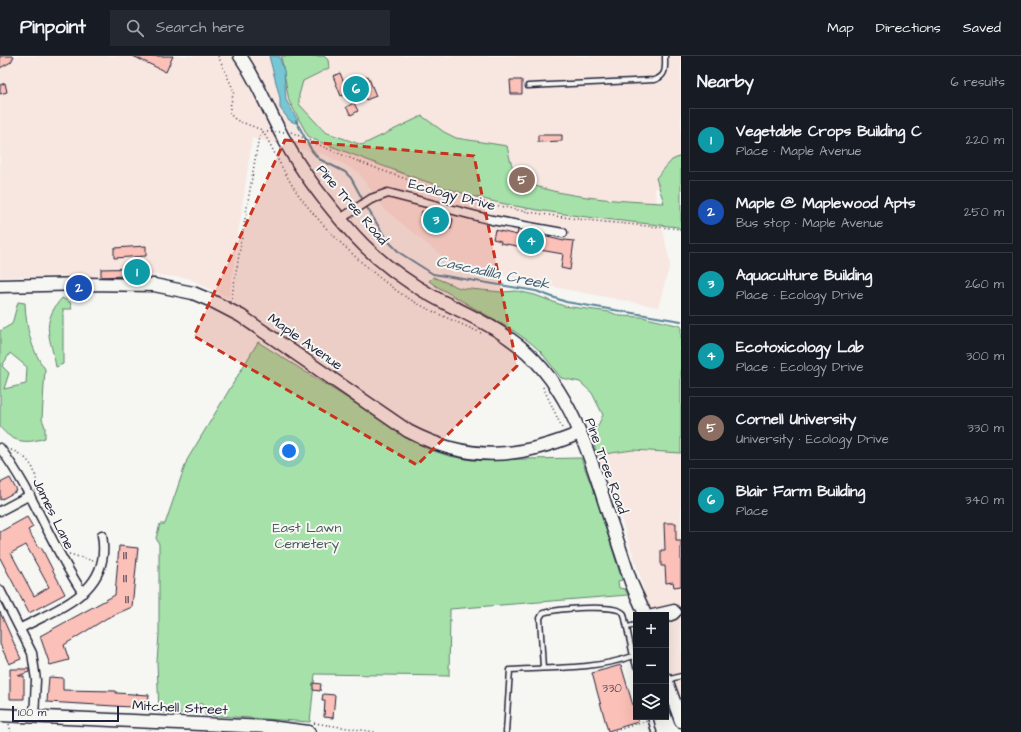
<!DOCTYPE html>
<html lang="en">
<head>
<meta charset="utf-8">
<style>
	:root { --surface:#171b24; --page:#242831; --text:#f1f3f6; --muted:#9ea1a6; --line:#363941; --accent:#c8321e }
	body { margin:0; font-family:"Architects Daughter",sans-serif; background:var(--page); color:var(--text) }
	.controls { position:absolute; right:12px; bottom:12px; display:grid; overflow:hidden; border-radius:0px; box-shadow:0 4px 16px #0002 }
	.controls button { width:36px; height:36px; display:grid; place-items:center; padding:0; border:0; border-bottom:1px solid var(--line); background:var(--surface); color:var(--text); font:20px sans-serif }
	.scale { position:absolute; left:12px; bottom:10px; width:107px; box-sizing:border-box; padding-left:4px; border:2px solid #22223b; border-top:0; font-size:11px; line-height:14px; white-space:nowrap; color:#22223b; -webkit-text-stroke:3px #f6f6f2; paint-order:stroke }
	.you { position:absolute; left:289px; top:395px; width:14px; height:14px; margin:-10px; border:3px solid #fff; border-radius:50%; background:#1a73e8; box-shadow:0 0 0 6px #1a73e833 }
	.badge { display:grid; place-items:center; width:26px; height:26px; border-radius:50%; background:var(--accent); color:#fff; font-size:13px; font-weight:700 }
	.pin { position:absolute; translate:-50% -50%; border:2px solid #fff; box-shadow:0 1px 4px #0006 }
	.list { margin:0; padding:0; list-style:none }
	h2 { display:flex; justify-content:space-between; align-items:center; height:52px; margin:0; padding:0 16px; font-size:17px }
	h2 small { font-size:13px; font-weight:400; color:var(--muted) }
	.list li { display:grid; grid-template-columns:26px 1fr auto; gap:12px; align-items:center; box-sizing:border-box; height:64px; margin:0 8px 8px; padding:0 8px; border:1px solid var(--line); border-radius:0px }
	.list b { display:block; font-size:15px; white-space:nowrap }
	.list p { margin:0; font-size:13px; white-space:nowrap; color:var(--muted) }
	.list em { font-size:13px; font-style:normal; color:var(--muted) }
	.icon { flex:none; width:22px; height:22px; fill:none; stroke:currentColor; stroke-width:2; stroke-linecap:round; stroke-linejoin:round }
	.map { position:relative; flex:none; width:681px; height:676px; overflow:hidden }
	header { display:flex; align-items:center; gap:24px; box-sizing:border-box; height:56px; padding:0 20px; background:var(--surface); border-bottom:1px solid var(--line) }
	header strong { font-size:19px }
	nav { display:flex; gap:22px; margin-inline-start:auto; font-size:14px }
	.search { width:280px; height:36px; background:var(--page); display:flex; align-items:center; gap:10px; box-sizing:border-box; padding:0 14px; border-radius:0px; color:var(--muted); font-size:15px }
	main { display:flex }
	aside { flex:1; background:var(--surface) }
	.map>svg:first-child { display:block }
	.built { fill:#f8e6e0 }
	.green { fill:#a5e1a8; stroke:#648272; fill-rule:evenodd }
	.water { fill:#77c6d4; stroke:#558497 }
	.lines { fill:none; stroke-linecap:round; stroke-linejoin:round }
	.stream { stroke:#558497; stroke-width:2 }
	.building { fill:#fbc0b7; stroke:#22223b; fill-rule:evenodd }
	.lane-casing { stroke:#22223b; stroke-width:7 }
	.street-casing { stroke:#22223b; stroke-width:11 }
	.secondary-casing { stroke:#22223b; stroke-width:15 }
	.path { stroke:#22223b; stroke-width:1.5; stroke-dasharray:1 3; stroke-linecap:butt }
	.lane { stroke:#f6f6f2; stroke-width:4 }
	.street { stroke:#f6f6f2; stroke-width:8 }
	.secondary { stroke:#f6f6f2; stroke-width:12 }
	.path-bridge { stroke:#22223b; stroke-width:1.5; stroke-dasharray:1 3; stroke-linecap:butt }
	.marked { fill:#c8321e; fill-opacity:0.2; stroke:#c8321e; stroke-width:3; stroke-dasharray:8 5; stroke-linejoin:round }
	.labels { text-anchor:middle; dominant-baseline:central; stroke-width:4; stroke-linejoin:round; paint-order:stroke }
	.number-label { font-size:12px; fill:#584a5a }
	.street-label { font-size:14px; fill:#22223b; stroke:#f6f6f2 }
	.park-label { font-size:14px; fill:#495b5c; stroke:#f6f6f2 }
	.water-label { font-size:15px; font-style:italic; fill:#405b71; stroke:#f6f6f2 }
</style>
</head>
<body>
<header>
<strong>Pinpoint</strong>
<div class="search"><svg class="icon" aria-label="search" viewBox="0 0 24 24"><circle cx="10" cy="10" r="6"/><path d="M15 15l6 6"/></svg>Search here</div>
<nav><a>Map</a><a>Directions</a><a>Saved</a></nav>
</header>
<main>
<div class="map">
<svg width="681" height="676" viewBox="0 0 681 676">
	<rect width="100%" height="100%" fill="#f6f6f2"/>
	<filter id="ink" filterUnits="userSpaceOnUse"><feTurbulence type="fractalNoise" baseFrequency=".025" numOctaves="2"/><feDisplacementMap in="SourceGraphic" scale="8" xChannelSelector="R" yChannelSelector="G"/><feConvolveMatrix kernelMatrix="1 2 1 2 8 2 1 2 1" color-interpolation-filters="sRGB"/></filter>
	<g filter="url(#ink)">
		<path class="built" d="M0 0H681V132H654L670 208 658 251 538 228 449 206 385 154 358 116 326 99 252 82 229 242 188 222 155 219 0 221Z
			M633 394 681 397V665L666 623V559H647L642 525 609 427 597 399Z"/>
		<path class="green" d="M281 0H324L328 4 329 12 303 25 299 39V48L311 61 325 76 362 89 422 60 444 76 456 82 507 90C509 99 511 111 517 119 535 141 634 146 664 147L656 122 672 104 681 100V175L678 171C615 164 553 159 491 145 431 130 373 106 315 84L308 80 289 45Z
			M433 221 460 232 502 236 517 235 535 239 564 250 610 256 620 260 642 261 681 270V397L633 394 597 399C591 381 595 376 603 359L592 337 580 326 561 322 541 296 531 287 514 275 436 230 429 225Z
			M62 242 70 246 72 253H63V308L56 311C51 282 39 268 62 242Z
			M18 246 25 247C26 271 31 294 45 313L42 363 45 371V382C26 388 13 387 0 371V275L12 268ZM10 297 27 311 26 328 4 333 9 317 2 310Z
			M258 286 428 393 449 400 472 404 581 402 598 447 622 524 618 525 619 532 625 533 628 539 450 553 449 620 315 618 310 666 205 659V652L201 647 182 657H159L157 606 159 578V488L156 482 160 468H165L187 404Z"/>
		<path class="water" d="M269 0H279L284 15 286 44 298 65 295 67 289 64 280 52V42Z"/>
		<g class="lines">
			<path class="stream" d="M296 65 312 95 319 103 345 116 351 122 364 146
				M366 150 387 184 400 197 433 218 536 235 566 246 681 265"/>
		</g>
		<path class="building" d="M0 0H14L11 6 0 12Z
			M133 0H173L166 16Z
			M340 17 345 29 368 20 376 40 366 44 363 37 351 42 349 37 341 40 333 20Z
			M510 24H522V38H511Z
			M5 27 7 36 0 38V29Z
			M354 47 358 55 351 59 346 51Z
			M538 79H562V85L538 86Z
			M422 155 453 163 451 173 420 166Z
			M495 174 517 179 518 174 564 185V184L574 185 570 214 561 212 563 198 500 187 501 185 493 183Z
			M146 190V200L114 202V192Z
			M147 212 148 219 101 221V213Z
			M10 422 17 435 0 444V427Z
			M27 461 33 471 28 474 39 492 41 491 65 538 29 557 0 502V476ZM26 489 49 531 34 540 11 497Z
			M664 467H676V485H681V530L674 531 673 526 666 527 665 510H661V494H665Z
			M119 490 138 492 132 551 107 562 64 589 69 604 50 609 40 580 115 539Z
			M0 556 21 603 9 608 0 588Z
			M621 609 638 666 608 675 592 617Z
			M10 613H29V616L18 620H24V643H10Z
			M49 621 63 622V634L116 635V637L149 639 148 652 47 646Z
			M313 627 321 628 320 635 313 634Z
			M323 638 335 639 333 662 324 661 325 644H322Z"/>
		<g class="lines">
			<defs>
				<path id="lane" d="M528 30 654 24C667 20 665 12 665 0
					M628 571 635 569
					M633 600 636 610
					M667 624 681 620
					M650 661 654 676
					M506 676 510 614C551 611 594 614 633 600L624 558C617 547 557 553 543 557L540 562 543 612"/>
				<path id="street" d="M340 163 371 143 388 137 492 164 563 177
					M0 392C34 437 51 490 83 537
					M0 455 30 439
					M0 534 32 597 36 624 34 661
					M648 559 674 553 677 556 674 559 666 562
					M21 572C61 551 112 535 102 479"/>
				<path id="secondary" d="M240 0C259 27 269 57 285 85 304 120 329 151 355 180 377 204 404 224 432 240 457 254 486 265 510 283 573 326 591 407 614 475 620 492 625 509 631 526 635 537 641 547 645 559
					M0 230 86 228 154 229 193 237 212 245 241 260 408 375C469 407 518 403 580 377
					M666 623 681 665
					M0 659 269 671 309 676"/>
			</defs>
			<use href="#lane" class="lane-casing"/>
			<use href="#street" class="street-casing"/>
			<use href="#secondary" class="secondary-casing"/>
			<path class="path" d="M218 0 234 35 230 51V58L236 64 262 74C274 94 283 116 296 135 319 169 364 211 397 235 423 253 453 264 481 277
				M291 76C360 109 444 139 518 154 572 164 627 168 681 173
				M231 246 258 86 260 78 264 76
				M543 331 563 374
				M11 394C30 401 39 416 36 436
				M69 498 94 505
				M656 663 670 661
				M314 667 375 676
				M9 668 11 676
				M611 676 647 665"/>
			<use href="#lane" class="lane"/>
			<use href="#street" class="street"/>
			<use href="#secondary" class="secondary"/>
			<path class="path-bridge" d="M267 76H291"/>
		</g>
	</g>
	<path class="marked" d="M285 84 474 100 517 310 417 409 194 280Z"/>
	<g class="labels">
		<g class="number-label">
			<text x="125" y="499">111</text>
			<text x="125" y="522">111</text>
			<text x="127" y="543">111</text>
			<text x="612" y="632">330</text>
		</g>
		<g class="street-label">
			<text transform="translate(452 139) rotate(15)">Ecology Drive</text>
			<text transform="translate(352 149) rotate(49)">Pine Tree Road</text>
			<text transform="translate(305 286) rotate(35)">Maple Avenue</text>
			<text transform="translate(606 410) rotate(70)">Pine Tree Road</text>
			<text transform="translate(53 458) rotate(64)">James Lane</text>
			<text transform="translate(180 652) rotate(3)">Mitchell Street</text>
		</g>
		<g class="park-label">
			<text x="307" y="472">East Lawn<tspan x="307" dy="16">Cemetery</tspan></text>
		</g>
		<g class="water-label">
			<text transform="translate(493 217) rotate(12)">Cascadilla Creek</text>
		</g>
	</g>
</svg>
<div class="controls">
<button>+</button>
<button>−</button>
<button><svg class="icon" aria-label="layers" viewBox="0 0 24 24"><path d="M12 4l9 5-9 5-9-5zM3 14l9 5 9-5"/></svg></button>
</div>
<div class="scale">100 m</div>
<div class="you"></div>
<div class="pin badge" style="left:137px;top:216px;background:#0f9aa8">1</div>
<div class="pin badge" style="left:79px;top:232px;background:#1a4fb4">2</div>
<div class="pin badge" style="left:436px;top:164px;background:#0f9aa8">3</div>
<div class="pin badge" style="left:531px;top:185px;background:#0f9aa8">4</div>
<div class="pin badge" style="left:522px;top:124px;background:#8d6e63">5</div>
<div class="pin badge" style="left:356px;top:33px;background:#0f9aa8">6</div>
</div>
<aside>
<h2>Nearby<small>6 results</small></h2>
<ul class="list">
<li><span class="badge" style="background:#0f9aa8">1</span><div><b>Vegetable Crops Building C</b><p>Place · Maple Avenue</p></div><em>220 m</em></li>
<li><span class="badge" style="background:#1a4fb4">2</span><div><b>Maple @ Maplewood Apts</b><p>Bus stop · Maple Avenue</p></div><em>250 m</em></li>
<li><span class="badge" style="background:#0f9aa8">3</span><div><b>Aquaculture Building</b><p>Place · Ecology Drive</p></div><em>260 m</em></li>
<li><span class="badge" style="background:#0f9aa8">4</span><div><b>Ecotoxicology Lab</b><p>Place · Ecology Drive</p></div><em>300 m</em></li>
<li><span class="badge" style="background:#8d6e63">5</span><div><b>Cornell University</b><p>University · Ecology Drive</p></div><em>330 m</em></li>
<li><span class="badge" style="background:#0f9aa8">6</span><div><b>Blair Farm Building</b><p>Place</p></div><em>340 m</em></li>
</ul>
</aside>
</main>
</body>
</html>
